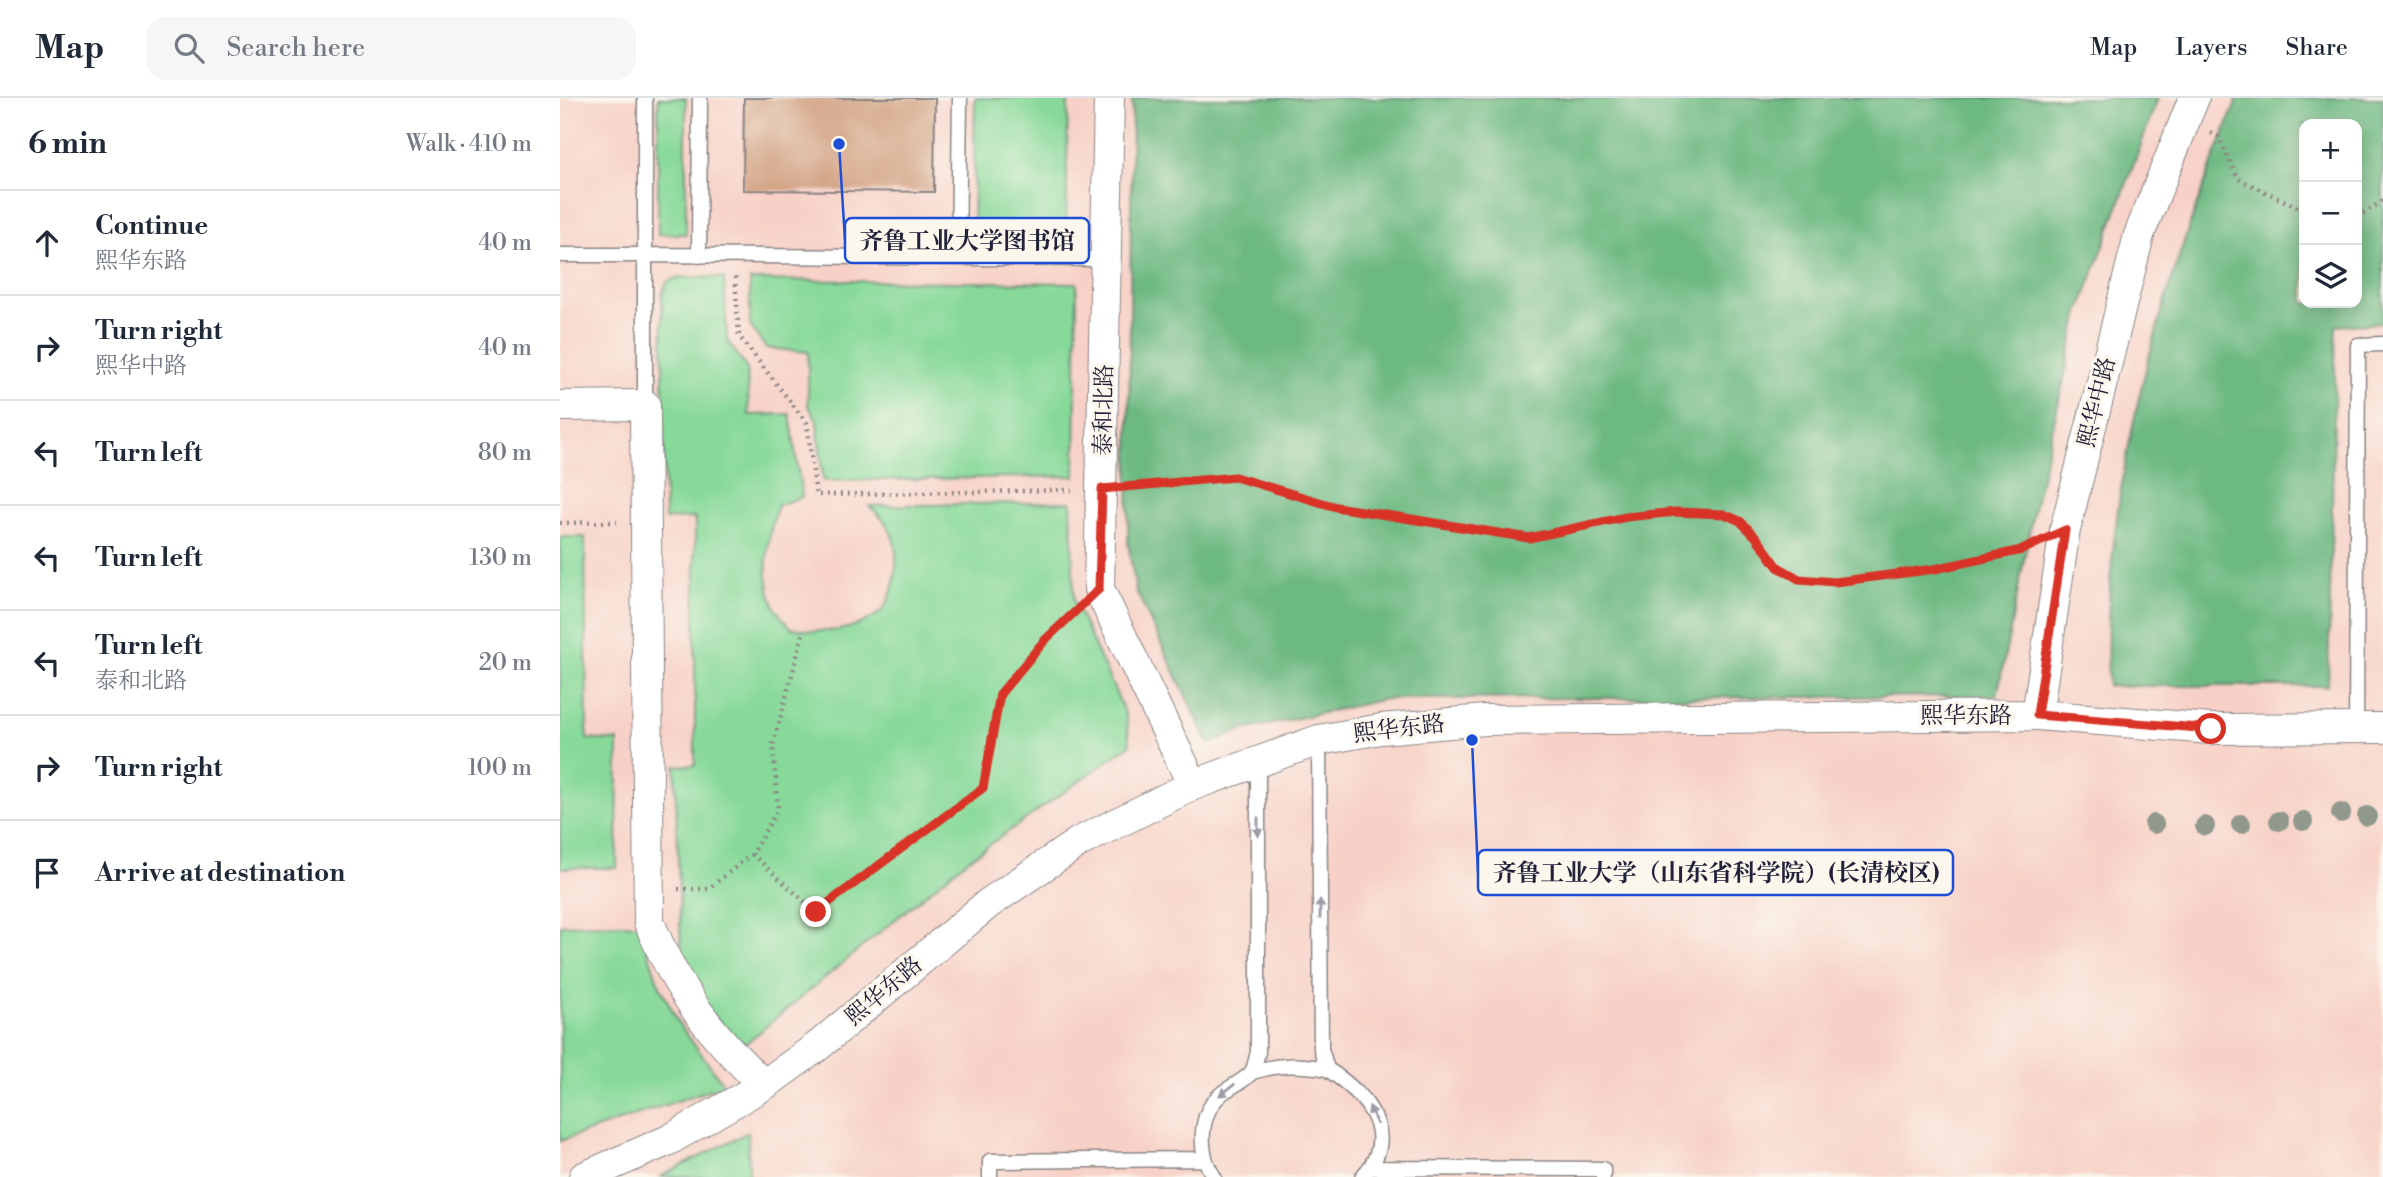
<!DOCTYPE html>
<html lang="en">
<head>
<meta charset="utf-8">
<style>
	:root { --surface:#fff; --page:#f6f6f7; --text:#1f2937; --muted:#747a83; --line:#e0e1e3 }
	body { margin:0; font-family:"Libre Bodoni","Noto Serif SC",serif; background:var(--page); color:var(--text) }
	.controls { position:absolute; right:21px; top:21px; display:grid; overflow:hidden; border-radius:14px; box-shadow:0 4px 18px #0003 }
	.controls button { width:63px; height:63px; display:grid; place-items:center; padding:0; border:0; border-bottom:2px solid var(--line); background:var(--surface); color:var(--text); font:35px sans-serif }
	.stop { position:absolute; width:21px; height:21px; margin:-16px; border:5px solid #d93025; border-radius:50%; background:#fff }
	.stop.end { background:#d93025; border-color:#fff; box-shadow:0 2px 7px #0008 }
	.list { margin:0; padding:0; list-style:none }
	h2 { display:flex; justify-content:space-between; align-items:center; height:91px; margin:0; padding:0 28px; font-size:30px }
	h2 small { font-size:23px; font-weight:400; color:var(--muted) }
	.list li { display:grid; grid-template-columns:46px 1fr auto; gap:21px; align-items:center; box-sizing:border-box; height:105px; padding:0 28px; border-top:2px solid var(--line) }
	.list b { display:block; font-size:26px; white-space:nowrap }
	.list p { margin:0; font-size:23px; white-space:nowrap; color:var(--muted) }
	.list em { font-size:23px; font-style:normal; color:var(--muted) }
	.icon { flex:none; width:38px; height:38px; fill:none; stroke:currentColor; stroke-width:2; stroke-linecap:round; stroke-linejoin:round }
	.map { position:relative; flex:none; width:1823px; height:1079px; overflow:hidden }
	header { display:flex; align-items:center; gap:42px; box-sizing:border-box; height:98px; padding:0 35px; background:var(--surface); border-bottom:2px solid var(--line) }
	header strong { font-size:33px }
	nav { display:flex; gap:38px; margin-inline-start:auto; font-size:24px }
	.search { width:490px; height:63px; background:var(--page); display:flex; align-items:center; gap:18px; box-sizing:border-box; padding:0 24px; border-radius:21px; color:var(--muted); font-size:26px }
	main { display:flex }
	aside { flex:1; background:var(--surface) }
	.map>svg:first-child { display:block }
	.built { fill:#f7d1c7; fill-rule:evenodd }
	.green { fill:#87d99a; stroke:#547e6a; stroke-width:2 }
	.forest { fill:#6db982; stroke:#486e5e; stroke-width:2; fill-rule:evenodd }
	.building { fill:#d09e7f }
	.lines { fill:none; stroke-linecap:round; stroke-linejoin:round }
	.service-casing { stroke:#8b8484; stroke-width:17 }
	.minor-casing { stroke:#8b8484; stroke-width:32 }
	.path { stroke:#8b8484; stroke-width:4.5; stroke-dasharray:2 5; stroke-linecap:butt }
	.service { stroke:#fff; stroke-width:14 }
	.minor { stroke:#fff; stroke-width:30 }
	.tree { fill:#91988c }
	.oneway { fill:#9c9ca7 }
	.route { stroke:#d93025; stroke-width:9 }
	.labels { text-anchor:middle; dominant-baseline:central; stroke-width:6; stroke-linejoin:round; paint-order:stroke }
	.street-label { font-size:23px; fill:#22223b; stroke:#fbf7ec }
	.leader { fill:none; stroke:#1d4ed8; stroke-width:2.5 }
	.callout-dot { fill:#1d4ed8; stroke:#fbf7ec; stroke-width:2.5 }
	.callout { fill:#fbf7ec; stroke:#1d4ed8; stroke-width:2.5 }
	.callout-label { font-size:24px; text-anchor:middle; font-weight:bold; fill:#22223b }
</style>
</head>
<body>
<header>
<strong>Map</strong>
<div class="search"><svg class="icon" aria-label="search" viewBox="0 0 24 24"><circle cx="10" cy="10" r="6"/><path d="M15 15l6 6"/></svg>Search here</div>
<nav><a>Map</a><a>Layers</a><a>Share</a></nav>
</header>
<main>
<aside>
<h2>6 min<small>Walk · 410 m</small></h2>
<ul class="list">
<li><svg class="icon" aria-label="ahead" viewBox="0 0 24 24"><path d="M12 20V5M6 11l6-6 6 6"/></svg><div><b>Continue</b><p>熙华东路</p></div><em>40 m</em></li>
<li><svg class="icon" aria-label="right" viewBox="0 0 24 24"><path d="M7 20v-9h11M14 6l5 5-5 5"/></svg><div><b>Turn right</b><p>熙华中路</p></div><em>40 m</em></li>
<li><svg class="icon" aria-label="left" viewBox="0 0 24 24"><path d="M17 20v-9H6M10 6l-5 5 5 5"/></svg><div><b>Turn left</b></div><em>80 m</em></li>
<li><svg class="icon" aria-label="left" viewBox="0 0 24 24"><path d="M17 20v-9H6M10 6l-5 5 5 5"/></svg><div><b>Turn left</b></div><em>130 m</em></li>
<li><svg class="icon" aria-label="left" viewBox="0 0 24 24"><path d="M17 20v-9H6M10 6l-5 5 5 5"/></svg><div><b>Turn left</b><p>泰和北路</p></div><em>20 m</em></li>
<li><svg class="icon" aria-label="right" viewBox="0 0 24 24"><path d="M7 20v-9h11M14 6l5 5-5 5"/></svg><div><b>Turn right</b></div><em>100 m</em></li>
<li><svg class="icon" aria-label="arrive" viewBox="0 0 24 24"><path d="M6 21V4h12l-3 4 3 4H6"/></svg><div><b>Arrive at destination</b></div></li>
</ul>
</aside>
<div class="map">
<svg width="1823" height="1079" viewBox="0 0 1823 1079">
	<rect width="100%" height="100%" fill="#fbf7ec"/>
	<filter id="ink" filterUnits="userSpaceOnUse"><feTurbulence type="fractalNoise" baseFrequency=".0143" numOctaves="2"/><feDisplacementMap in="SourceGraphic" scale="14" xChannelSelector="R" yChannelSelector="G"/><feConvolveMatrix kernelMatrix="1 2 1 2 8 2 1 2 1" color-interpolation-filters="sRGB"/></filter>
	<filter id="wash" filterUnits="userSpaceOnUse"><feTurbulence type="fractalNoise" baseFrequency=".00686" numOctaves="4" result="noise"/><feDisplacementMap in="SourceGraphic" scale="28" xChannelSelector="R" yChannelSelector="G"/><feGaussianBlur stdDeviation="1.57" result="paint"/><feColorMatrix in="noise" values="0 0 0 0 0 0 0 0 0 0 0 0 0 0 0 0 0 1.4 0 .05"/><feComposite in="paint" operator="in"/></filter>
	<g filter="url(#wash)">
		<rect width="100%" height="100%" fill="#f4e5cc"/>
		<path class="built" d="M0 0H1823V1079H0ZM1744 26H1797V205H1744Z"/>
		<path class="green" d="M98 0H126V136H98Z
			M415 0H508L506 144 413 143Z
			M120 179 164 180 167 242 187 271 189 317 230 316 242 399 218 407C207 438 201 476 214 507 217 515 226 523 231 530 262 536 294 535 320 514 327 509 332 494 334 485 340 453 336 429 309 408L511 404 514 503 566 617 570 647 401 767 180 950 122 880 115 668 135 667V420L105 421 102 196 107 184Z
			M190 182 517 185 515 378 263 383 257 322 248 307V254L206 250 190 228Z
			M0 439H25L27 641 58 643 57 770H0Z
			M79 826 98 884 119 926 164 987 0 1043V827Z
			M188 1034 189 1079H100Z"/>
		<path class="forest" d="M572 0H1598L1519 215 1474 411 1437 598 826 601 679 633 649 646 576 493 568 445Z
			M1678 0H1823V225L1776 228 1768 588H1548C1541 386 1602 185 1678 0ZM1797 26V205H1744V26Z"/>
		<g id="blocks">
			<path class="building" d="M184 0H375L374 94 183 92Z"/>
		</g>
	</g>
	<g filter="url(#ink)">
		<use href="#blocks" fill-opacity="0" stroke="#8b8484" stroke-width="2"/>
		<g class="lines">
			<defs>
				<path id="service" d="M85 0V157L548 161
					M0 157H85V307
					M139 158 140 0
					M398 160 400 0
					M1796 630 1798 247 1823 246
					M759 642 761 951 767 971C804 995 843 1036 802 1079
					M692 974C719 966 739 966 767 971
					M811 1070 1043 1071V1079
					M430 1079V1063L645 1061
					M654 1079C638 1056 638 1017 660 997 669 989 683 984 691 975 695 970 696 960 698 954V663"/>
				<path id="minor" d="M549 0 539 491 633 687
					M0 308 85 307 89 824C118 894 149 935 204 987
					M1477 617 1505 432 1579 137 1634 0
					M24 1079 109 1042 204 987 258 948 429 805 519 744 633 687 759 642 821 631 925 622 1477 617 1651 631 1823 630"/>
			</defs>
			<use href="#service" class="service-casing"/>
			<use href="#minor" class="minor-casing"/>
			<path class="path" d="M1651 35 1658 38 1678 81 1744 112
				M1797 119 1823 103
				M175 179 179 238 247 325 256 397 512 392
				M569 389 675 379 776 409 969 441 1066 419 1116 414 1164 416 1180 423 1196 439 1218 469 1239 481 1275 484 1375 471 1472 447
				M0 425 57 424
				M192 756 256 814 423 690 440 596 485 542 515 513
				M118 791H148L192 756 218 711 213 647 244 532"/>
			<use href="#service" class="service"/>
			<use href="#minor" class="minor"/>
		</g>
		<g class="tree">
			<circle cx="1781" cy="715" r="10"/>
			<circle cx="1807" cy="718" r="10"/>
			<circle cx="1719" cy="723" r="10"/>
			<circle cx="1743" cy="723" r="10"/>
			<circle cx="1594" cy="726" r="10"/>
			<circle cx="1681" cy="726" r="10"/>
			<circle cx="1645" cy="728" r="10"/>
		</g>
		<defs><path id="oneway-solid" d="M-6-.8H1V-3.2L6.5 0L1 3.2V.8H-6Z" transform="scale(1.75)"/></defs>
		<g class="oneway">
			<use href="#oneway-solid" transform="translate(698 729) rotate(90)"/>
			<use href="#oneway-solid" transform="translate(760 811) rotate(-90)"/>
			<use href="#oneway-solid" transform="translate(667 992) rotate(143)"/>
			<use href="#oneway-solid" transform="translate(813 1017) rotate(-112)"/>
		</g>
	</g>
	<g class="lines" filter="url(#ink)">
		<path class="route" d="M256 814 423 690 440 596 485 542 539 491 542 391 675 379 776 409 969 440 1066 419 1116 414 1164 416 1180 423 1196 439 1218 469 1239 481 1275 484 1375 471 1462 452 1505 432 1477 617 1651 631"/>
	</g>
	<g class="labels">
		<g class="street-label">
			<text transform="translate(1537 304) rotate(-76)">熙华中路</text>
			<text transform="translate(544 312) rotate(-89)">泰和北路</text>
			<text x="1406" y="618">熙华东路</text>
			<text transform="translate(839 631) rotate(-7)">熙华东路</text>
			<text transform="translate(324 893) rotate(-40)">熙华东路</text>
		</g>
	</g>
	<path class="leader" d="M279 46L285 142M912 642L918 775"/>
	<g class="callout-dot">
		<circle cx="279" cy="46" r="7"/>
		<circle cx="912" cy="642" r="7"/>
	</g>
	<g class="callout">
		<rect x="285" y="120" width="244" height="45" rx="7"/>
		<rect x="918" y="752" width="475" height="45" rx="7"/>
	</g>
	<g class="callout-label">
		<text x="407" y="151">齐鲁工业大学图书馆</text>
		<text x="1156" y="783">齐鲁工业大学（山东省科学院）(长清校区)</text>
	</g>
</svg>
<div class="controls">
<button>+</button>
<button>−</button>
<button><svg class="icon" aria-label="layers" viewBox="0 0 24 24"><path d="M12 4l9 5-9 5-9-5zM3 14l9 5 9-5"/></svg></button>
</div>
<div class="stop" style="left:1651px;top:631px"></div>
<div class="stop end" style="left:256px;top:814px"></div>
</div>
</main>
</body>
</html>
